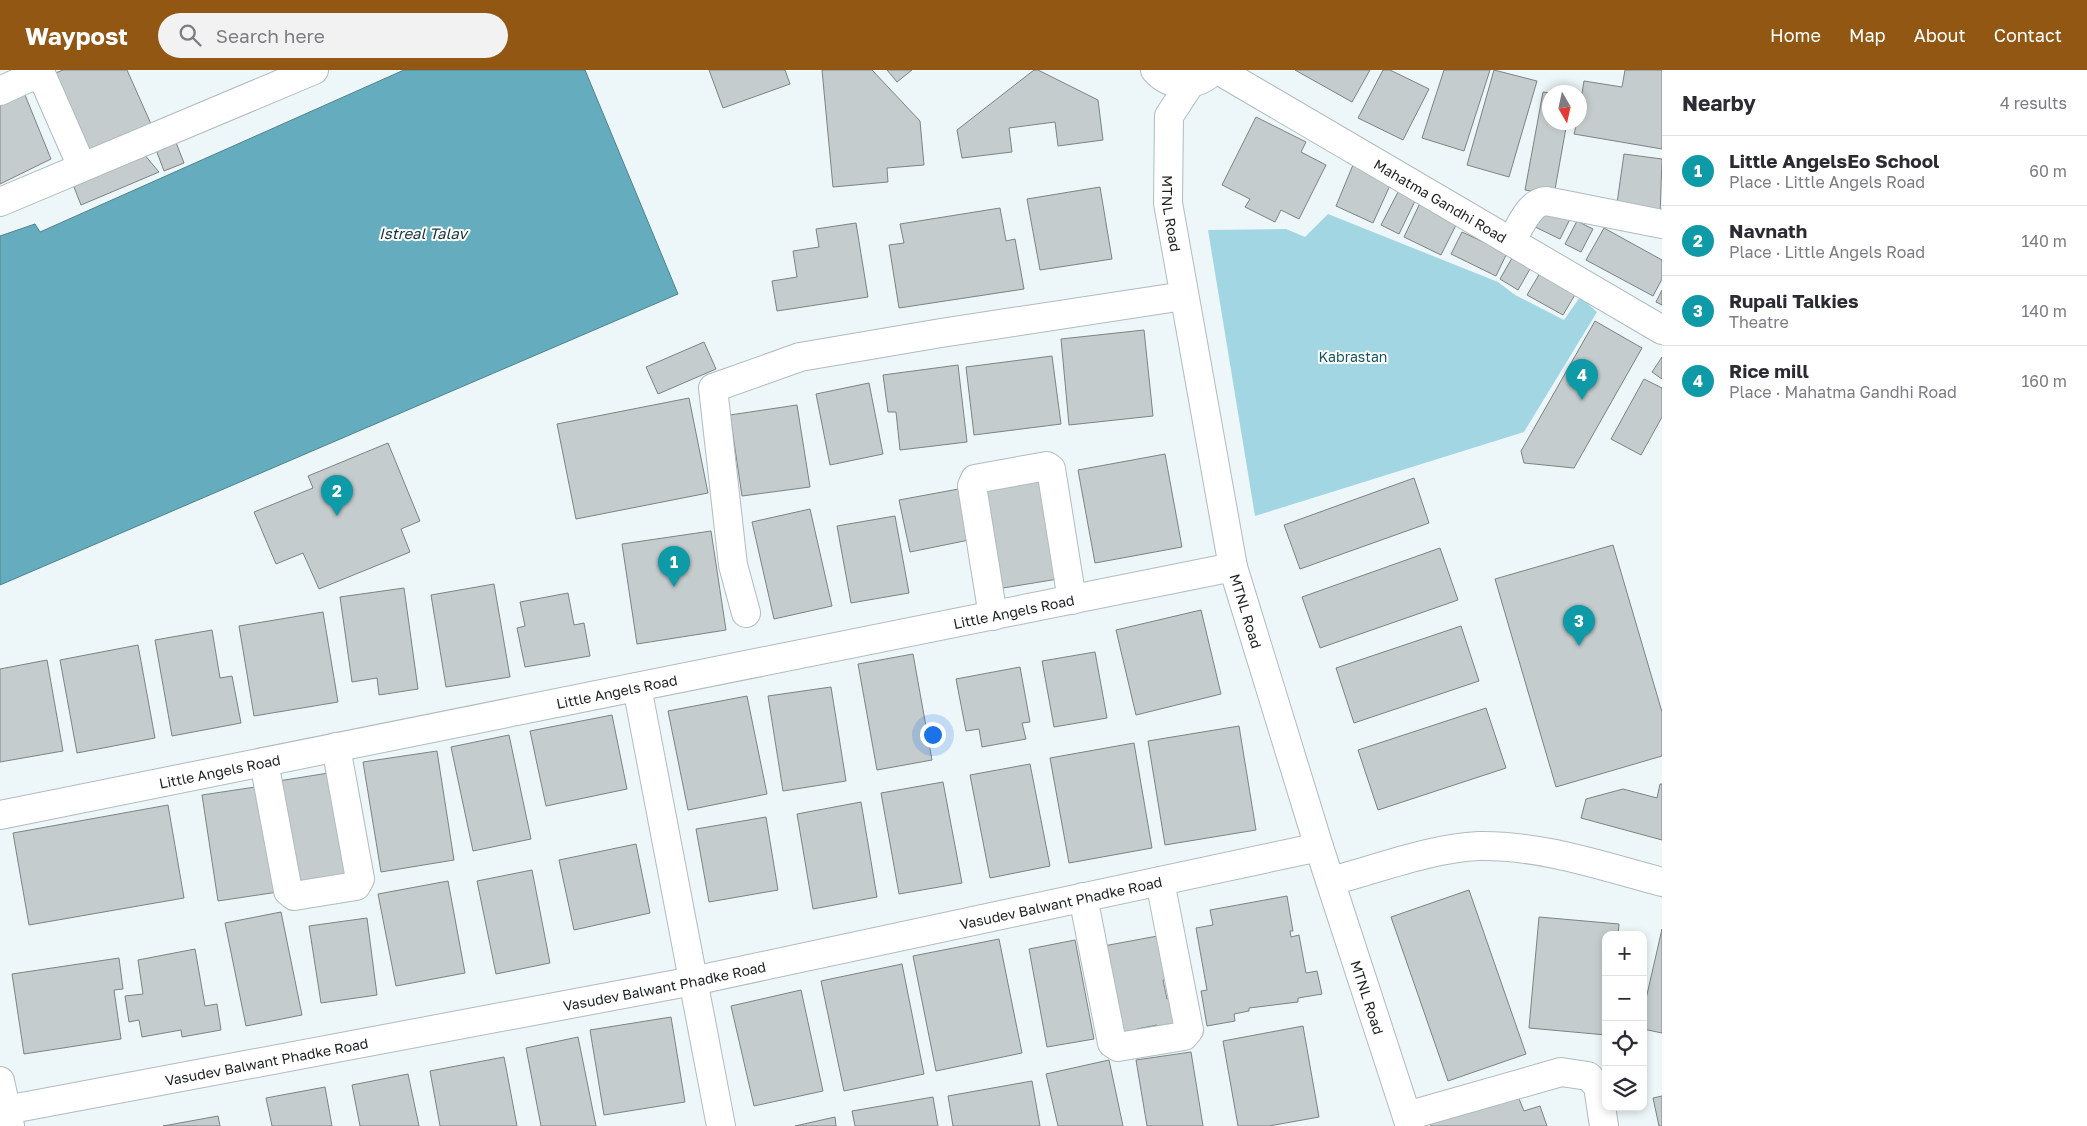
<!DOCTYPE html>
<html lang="en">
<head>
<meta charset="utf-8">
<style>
	:root { --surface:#fff; --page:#f2f2f3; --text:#2b2b33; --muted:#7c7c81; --line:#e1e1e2; --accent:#915713 }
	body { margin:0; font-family:"Golos Text",sans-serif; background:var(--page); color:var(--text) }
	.controls { position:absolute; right:15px; bottom:15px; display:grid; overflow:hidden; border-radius:10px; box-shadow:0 2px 8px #0003 }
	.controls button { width:45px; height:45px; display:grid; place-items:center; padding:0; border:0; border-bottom:1px solid var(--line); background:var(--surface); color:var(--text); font:25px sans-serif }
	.compass { position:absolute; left:1542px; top:15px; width:45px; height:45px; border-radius:50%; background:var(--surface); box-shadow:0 2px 8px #0003; rotate:171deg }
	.you { position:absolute; left:932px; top:664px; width:18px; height:18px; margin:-12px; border:4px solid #fff; border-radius:50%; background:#1a73e8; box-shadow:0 0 0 8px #1a73e833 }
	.badge { display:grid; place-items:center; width:32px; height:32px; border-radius:50%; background:var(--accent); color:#fff; font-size:16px; font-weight:700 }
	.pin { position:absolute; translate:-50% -41px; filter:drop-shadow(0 1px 2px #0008) }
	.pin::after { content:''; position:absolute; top:26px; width:18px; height:15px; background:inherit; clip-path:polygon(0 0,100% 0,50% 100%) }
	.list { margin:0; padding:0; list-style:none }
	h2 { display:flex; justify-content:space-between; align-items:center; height:65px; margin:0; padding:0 20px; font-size:21px }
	h2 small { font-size:16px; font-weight:400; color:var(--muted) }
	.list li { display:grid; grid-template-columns:32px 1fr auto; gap:15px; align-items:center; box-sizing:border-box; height:70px; padding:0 20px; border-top:1px solid var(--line) }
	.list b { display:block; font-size:19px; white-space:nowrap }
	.list p { margin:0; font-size:16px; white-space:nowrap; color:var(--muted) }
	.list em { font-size:16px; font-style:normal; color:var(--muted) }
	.icon { flex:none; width:28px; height:28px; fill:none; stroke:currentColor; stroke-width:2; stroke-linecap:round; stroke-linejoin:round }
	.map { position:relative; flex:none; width:1662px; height:1056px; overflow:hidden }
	header { display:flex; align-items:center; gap:30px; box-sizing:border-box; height:70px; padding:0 25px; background:var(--accent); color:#fff }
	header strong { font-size:24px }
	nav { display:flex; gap:28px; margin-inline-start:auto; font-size:18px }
	.search { width:350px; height:45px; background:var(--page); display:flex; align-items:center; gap:12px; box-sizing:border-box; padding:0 18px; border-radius:28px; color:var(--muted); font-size:19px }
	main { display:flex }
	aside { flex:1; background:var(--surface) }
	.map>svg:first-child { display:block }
	.green { fill:#a3d6e3 }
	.water { fill:#65adbe; stroke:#4f838f }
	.building { fill:#c4ccce; stroke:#7b8385 }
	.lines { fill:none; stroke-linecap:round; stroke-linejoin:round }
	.minor-casing { stroke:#b2bbbd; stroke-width:30 }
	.major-casing { stroke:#b2bbbd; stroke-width:30 }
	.minor { stroke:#fff; stroke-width:28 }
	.major { stroke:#fff; stroke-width:28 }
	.labels { text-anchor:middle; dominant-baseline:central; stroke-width:4; stroke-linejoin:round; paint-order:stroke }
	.street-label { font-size:14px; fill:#1d2021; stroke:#fff }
	.park-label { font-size:14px; fill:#165460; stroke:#fff }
	.water-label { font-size:15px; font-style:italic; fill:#11353c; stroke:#fff }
</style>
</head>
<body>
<header>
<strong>Waypost</strong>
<div class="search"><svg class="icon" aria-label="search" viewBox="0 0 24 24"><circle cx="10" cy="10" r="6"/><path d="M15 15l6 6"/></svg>Search here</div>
<nav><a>Home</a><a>Map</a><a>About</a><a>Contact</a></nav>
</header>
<main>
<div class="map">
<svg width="1662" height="1056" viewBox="0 0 1662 1056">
	<rect width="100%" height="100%" fill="#edf6f8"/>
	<path class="green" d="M1328 144 1498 212 1515 225 1564 250 1580 227 1597 242 1524 362 1255 446 1208 160 1286 159 1305 167Z"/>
	<path class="water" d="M404 0H585L678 224 0 515V166L35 154 40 162Z"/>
	<path class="building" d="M63 0H127L151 54 87 81 53 4Z
		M709 0H785L790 14 723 38Z
		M822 0H872L920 51 924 95 887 98 888 112 833 117Z
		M887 0H912L897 12Z
		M1034 0H1038L1098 30 1103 70 1058 76 1055 52 1009 58 1012 82 962 88 957 60Z
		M1295 0H1370L1352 32Z
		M1383 0H1390L1429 19 1403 70 1358 48Z
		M1444 0H1490L1464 81 1422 68Z
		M1494 0 1537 11 1509 107 1467 95Z
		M1625 0H1662V79L1574 64 1577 52H1580V36L1584 11 1622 17Z
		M23 20 51 89 0 114V31Z
		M1543 22 1550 23V52H1567L1554 125 1525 120Z
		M1256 47 1306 72 1301 82 1326 95 1299 149 1281 140 1275 152 1245 137 1250 129 1222 115Z
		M175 70 184 93 164 101 155 77Z
		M143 83 159 102 81 135 72 112Z
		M1624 84 1662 89 1660 147 1616 140Z
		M1353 95 1392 111 1373 153 1336 136Z
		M1100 117 1112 189 1040 200 1027 129Z
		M1399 120 1416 129 1399 164 1381 155Z
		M1421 131 1459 149 1441 185 1404 167Z
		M1541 135 1570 149 1560 169 1531 155Z
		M1000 138 1006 171 1015 169 1024 219 899 238 889 175 904 173 900 154Z
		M1577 151 1593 159 1581 182 1565 174Z
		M856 153 868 227 777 241 772 211 797 207 793 181 819 177 816 159Z
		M1604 158 1662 190V209L1653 226 1586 190Z
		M1462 162 1507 183 1496 206 1451 184Z
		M1512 188 1530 199 1518 220 1500 209Z
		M1540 203 1576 223 1563 245 1527 225Z
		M1662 220V235L1656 232Z
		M1595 251 1642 278 1574 398 1524 393 1521 381Z
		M1144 260 1153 346 1069 355 1061 269Z
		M704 272 716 299 658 324 646 297Z
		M1052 286 1061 354 974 365 966 297Z
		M1662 287V309L1652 302Z
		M958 295 967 372 900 380 896 342H888L883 305Z
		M1644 309 1662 318V347L1641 385 1611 369Z
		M869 313 883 384 830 395 816 324Z
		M689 328 708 423 576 449 557 354Z
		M797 335 810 417 742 426 730 345Z
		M388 373 420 451 401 459 410 482 319 519 303 483 276 494 254 442 313 418 308 406Z
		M1165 384 1182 477 1095 493 1078 400Z
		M1046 400 1064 508 991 520 976 412Z
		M1414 408 1429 453 1300 499 1284 455Z
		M964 418 974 469 910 482 899 430Z
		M810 439 832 536 774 549 752 452Z
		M895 446 909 523 851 533 837 456Z
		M711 461 726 560 637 574 622 474Z
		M1613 475 1662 642V686L1556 717 1495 509Z
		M1440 478 1458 530 1320 578 1302 527Z
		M494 514 510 607 446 617 431 525Z
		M404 518 418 619 379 625 377 608 352 612 340 527Z
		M568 523 574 555 584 553 590 586 525 597 517 558 525 556 520 532Z
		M1201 540 1221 624 1136 645 1116 560Z
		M323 542 338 632 254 646 239 556Z
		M1461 556 1479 611 1354 653 1336 598Z
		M212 560 220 608 232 606 241 653 172 666 155 570Z
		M138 575 155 668 77 683 60 590Z
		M1095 582 1107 648 1054 657 1042 591Z
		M913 584 932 690 877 700 858 594Z
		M47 590 63 681 0 692V599Z
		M1020 597 1030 652 1022 653 1026 669 982 677 979 659 966 661 956 609Z
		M831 617 846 711 783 721 768 626Z
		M747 626 767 724 688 740 668 641Z
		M1486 638 1506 698 1378 740 1358 680Z
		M612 645 627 719 546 736 530 661Z
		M1239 656 1256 760 1165 775 1148 671Z
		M509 665 531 769 473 781 451 677Z
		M1134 673 1152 778 1069 793 1050 688Z
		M437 681 454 790 381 802 363 692Z
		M1030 694 1050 796 990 808 970 705Z
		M335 702 353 811 293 820 272 712Z
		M943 712 962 813 899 824 881 723Z
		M1660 714H1662V770L1581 748 1586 729 1623 719 1657 728Z
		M262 716 278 822 218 831 202 725Z
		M861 732 877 827 813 839 797 744Z
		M168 735 184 828 29 855 13 763Z
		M766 747 778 820 709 832 696 759Z
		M636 774 650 843 574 860 559 790Z
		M532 800 550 893 496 904 477 811Z
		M448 811 465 903 396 916 378 824Z
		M1469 820 1526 984 1448 1011 1391 847Z
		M1287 826 1293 861H1290L1291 867 1299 865 1306 903 1317 901 1322 924 1298 928V932L1249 938V941L1234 944 1235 951 1207 956 1201 921 1207 920 1196 858 1213 855 1210 840Z
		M281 842 302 945 246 956 225 853Z
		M1539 847 1619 854 1618 865H1606V965L1529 958Z
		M367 848 377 925 321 933 309 856Z
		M1662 859V963L1643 959V942Z
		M1163 865 1172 908 1163 910 1167 929 1175 927 1182 959 1158 963 1157 955 1137 959 1139 967 1116 971 1098 877Z
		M999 869 1022 983 936 1001 913 886Z
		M1075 870 1094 969 1047 977 1029 879Z
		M195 879 205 936 217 934 221 960 182 967 181 960 142 967 139 950 129 952 125 926 143 924 138 890Z
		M119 888 123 919 114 920 121 969 24 984 12 904Z
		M902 894 924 1004 844 1021 821 911Z
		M801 920 823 1021 754 1036 731 936Z
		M671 947 685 1032 604 1045 590 960Z
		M1303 956 1319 1047 1269 1056H1238L1223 971Z
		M578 967 596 1056H541L526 978Z
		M1191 982 1203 1056H1147L1136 990Z
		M504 987 517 1056H440L430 1001Z
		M1109 990 1123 1056H1058L1046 1004Z
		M408 1004 419 1056H360L352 1015Z
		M1032 1011 1040 1056H953L948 1026Z
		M325 1017 332 1056H272L266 1028Z
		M1515 1019 1524 1041 1540 1036 1547 1056H1431L1429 1051Z
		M1662 1026V1056H1659L1653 1028Z
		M933 1027 938 1056H855L852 1041Z
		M218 1046 220 1056H163Z
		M835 1047 836 1056H795Z"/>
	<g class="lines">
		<defs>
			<g id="minor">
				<path id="s1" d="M1190 14 1169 46 1168 133 1233 497 1319 777 1410 1056"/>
				<path d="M0 21 30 7 43 8 82 97"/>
				<path d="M0 132 314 0"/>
				<path d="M1512 170C1520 157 1529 132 1546 131L1662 154"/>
				<path d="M746 543 733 495 713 318 800 287 941 263 1184 226"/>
				<path d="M993 546 972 416 975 409 1047 396 1051 399 1072 530"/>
				<path d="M637 617 721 1056"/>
				<path d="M264 692 288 821 294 826 356 816 360 809 336 677"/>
				<path id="s2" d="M0 745 1233 497"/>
				<path d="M1331 811C1377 799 1431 778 1479 776 1542 775 1602 796 1662 812"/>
				<path d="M1083 827 1112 973 1118 977 1184 966 1189 960 1160 811"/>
				<path d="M0 1011 10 1056"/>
				<path id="s3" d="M6 1040 693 911 1319 777"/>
				<path d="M1407 1046 1561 1002 1588 1006 1598 1016 1604 1056"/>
			</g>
			<g id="major">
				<path d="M1155 0C1172 19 1197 17 1214 0"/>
				<path id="s4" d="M1218 0 1662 260"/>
			</g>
		</defs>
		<use href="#minor" class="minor-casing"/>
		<use href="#major" class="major-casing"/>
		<use href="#minor" class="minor"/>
		<use href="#major" class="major"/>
	</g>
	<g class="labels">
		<g class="street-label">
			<text stroke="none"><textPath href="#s4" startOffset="258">Mahatma Gandhi Road</textPath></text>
			<text stroke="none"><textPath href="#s1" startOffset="136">MTNL Road</textPath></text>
			<text stroke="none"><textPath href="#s2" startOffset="1034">Little Angels Road</textPath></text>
			<text stroke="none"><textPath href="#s1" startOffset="541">MTNL Road</textPath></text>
			<text stroke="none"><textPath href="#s2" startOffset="629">Little Angels Road</textPath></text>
			<text stroke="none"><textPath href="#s2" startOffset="224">Little Angels Road</textPath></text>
			<text stroke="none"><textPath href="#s3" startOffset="1075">Vasudev Balwant Phadke Road</textPath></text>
			<text stroke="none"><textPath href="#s3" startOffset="670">Vasudev Balwant Phadke Road</textPath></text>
			<text stroke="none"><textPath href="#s1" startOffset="946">MTNL Road</textPath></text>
			<text stroke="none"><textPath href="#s3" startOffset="265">Vasudev Balwant Phadke Road</textPath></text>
		</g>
		<g class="park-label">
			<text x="1353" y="286">Kabrastan</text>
		</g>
		<g class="water-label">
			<text x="423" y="163">Istreal Talav</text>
		</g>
	</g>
</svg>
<div class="controls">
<button>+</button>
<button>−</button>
<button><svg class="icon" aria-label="locate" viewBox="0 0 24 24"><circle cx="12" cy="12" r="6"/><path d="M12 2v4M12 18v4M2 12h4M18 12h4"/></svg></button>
<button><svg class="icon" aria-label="layers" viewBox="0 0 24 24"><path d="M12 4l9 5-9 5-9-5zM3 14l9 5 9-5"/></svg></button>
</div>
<svg class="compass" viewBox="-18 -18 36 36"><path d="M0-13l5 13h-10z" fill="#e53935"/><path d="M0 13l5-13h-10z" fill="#7c7c81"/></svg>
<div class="you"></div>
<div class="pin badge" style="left:674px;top:517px;background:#0f9aa8">1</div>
<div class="pin badge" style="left:337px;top:446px;background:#0f9aa8">2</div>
<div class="pin badge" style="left:1579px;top:576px;background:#0f9aa8">3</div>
<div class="pin badge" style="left:1582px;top:330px;background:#0f9aa8">4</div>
</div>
<aside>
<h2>Nearby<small>4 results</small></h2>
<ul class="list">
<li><span class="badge" style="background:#0f9aa8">1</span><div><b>Little AngelsEo School</b><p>Place · Little Angels Road</p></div><em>60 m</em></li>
<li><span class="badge" style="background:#0f9aa8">2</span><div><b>Navnath</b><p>Place · Little Angels Road</p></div><em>140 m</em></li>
<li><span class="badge" style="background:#0f9aa8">3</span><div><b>Rupali Talkies</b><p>Theatre</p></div><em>140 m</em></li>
<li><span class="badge" style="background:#0f9aa8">4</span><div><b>Rice mill</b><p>Place · Mahatma Gandhi Road</p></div><em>160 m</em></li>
</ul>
</aside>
</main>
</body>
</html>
